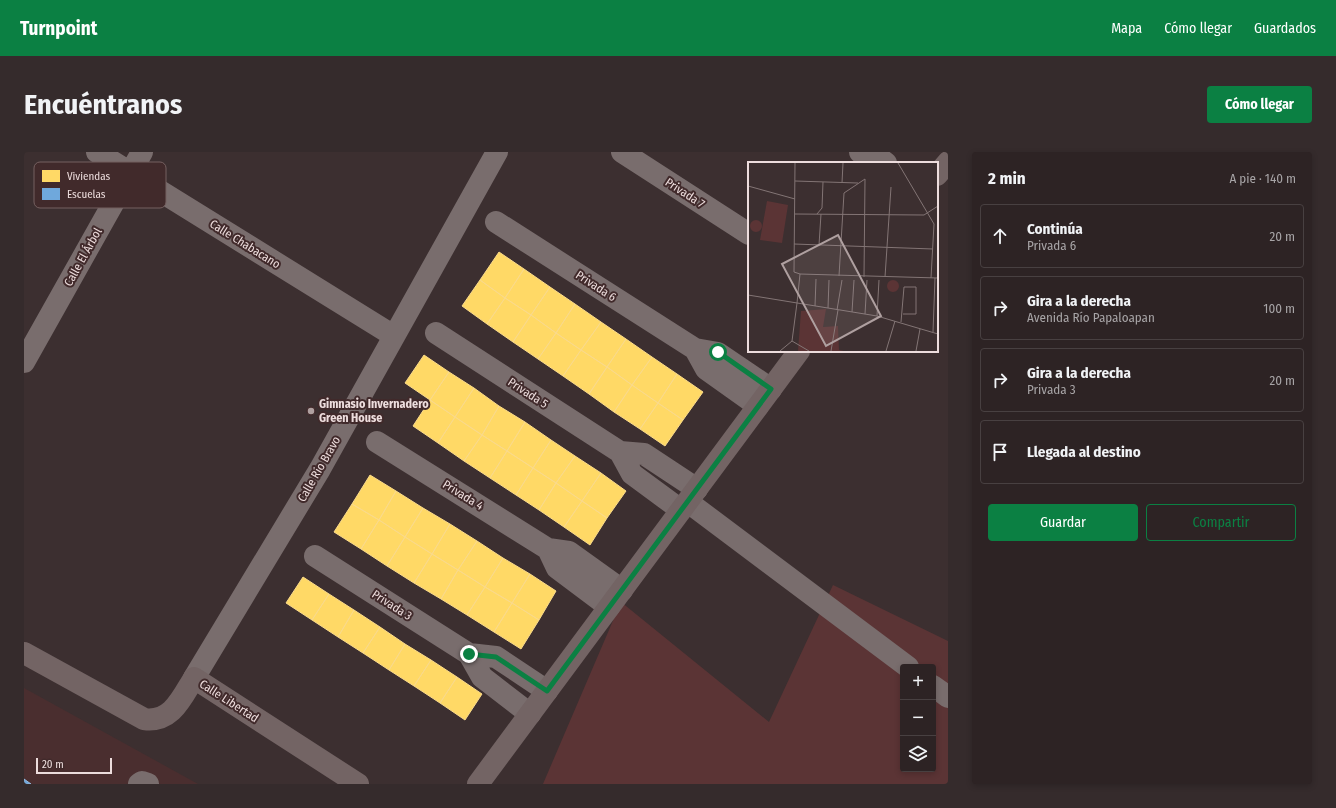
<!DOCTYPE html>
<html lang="es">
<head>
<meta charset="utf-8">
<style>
	:root { --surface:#2d2324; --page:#352b2c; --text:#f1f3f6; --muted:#a7a4a6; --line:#484041; --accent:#0b8043 }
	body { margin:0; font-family:"Fira Sans Condensed",sans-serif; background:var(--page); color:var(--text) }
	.controls { position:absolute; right:12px; bottom:12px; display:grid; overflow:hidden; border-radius:4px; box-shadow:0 2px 6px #0003 }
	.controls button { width:36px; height:36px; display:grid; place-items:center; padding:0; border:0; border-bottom:1px solid var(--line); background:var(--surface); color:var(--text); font:20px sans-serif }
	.scale { position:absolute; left:12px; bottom:10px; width:76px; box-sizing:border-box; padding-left:4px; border:2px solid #eddddd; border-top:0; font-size:11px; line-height:14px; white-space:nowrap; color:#eddddd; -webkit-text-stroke:3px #412a2b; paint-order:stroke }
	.stop { position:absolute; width:12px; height:12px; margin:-9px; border:3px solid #0b8043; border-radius:50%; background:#fff }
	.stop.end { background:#0b8043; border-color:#fff; box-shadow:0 1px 4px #0008 }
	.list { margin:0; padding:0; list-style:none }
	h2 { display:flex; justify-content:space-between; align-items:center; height:52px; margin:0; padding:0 16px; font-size:17px }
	h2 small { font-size:13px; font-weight:400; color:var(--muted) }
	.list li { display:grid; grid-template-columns:26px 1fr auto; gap:12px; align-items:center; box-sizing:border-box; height:64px; margin:0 8px 8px; padding:0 8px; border:1px solid var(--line); border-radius:4px }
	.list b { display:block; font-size:15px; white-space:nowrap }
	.list p { margin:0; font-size:13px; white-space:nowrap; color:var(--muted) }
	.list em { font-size:13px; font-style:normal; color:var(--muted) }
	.actions { display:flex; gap:8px; padding:12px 16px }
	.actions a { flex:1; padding:9px 0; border:1px solid var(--accent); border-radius:4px; text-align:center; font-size:14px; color:var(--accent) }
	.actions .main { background:var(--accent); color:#fff }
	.icon { flex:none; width:22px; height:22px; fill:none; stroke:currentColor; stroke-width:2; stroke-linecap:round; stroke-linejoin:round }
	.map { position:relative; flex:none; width:924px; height:632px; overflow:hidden; border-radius:4px }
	header { display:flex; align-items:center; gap:24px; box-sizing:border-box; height:56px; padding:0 20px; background:var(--accent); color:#fff }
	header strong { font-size:19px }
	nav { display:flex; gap:22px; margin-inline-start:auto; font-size:14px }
	.intro { display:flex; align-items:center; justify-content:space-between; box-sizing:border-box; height:96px; padding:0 24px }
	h1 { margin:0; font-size:28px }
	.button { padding:10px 18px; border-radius:4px; background:var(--accent); color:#fff; font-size:14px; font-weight:700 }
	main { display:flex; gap:24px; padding:0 24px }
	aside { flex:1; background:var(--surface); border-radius:4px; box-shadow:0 2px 6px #0003 }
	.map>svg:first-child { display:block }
	.built { fill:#4a2e2f }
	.green { fill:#5b3435; fill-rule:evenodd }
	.homes { fill:#ffd966; stroke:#fada8a }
	.schools { fill:#6fa8dc; stroke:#95b8dc }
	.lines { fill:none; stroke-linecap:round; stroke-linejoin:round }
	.minor { stroke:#796d6d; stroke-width:22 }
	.major { stroke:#736464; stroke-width:22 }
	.route { stroke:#0b8043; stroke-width:5 }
	.poi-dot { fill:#afa0a0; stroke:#412a2b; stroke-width:1.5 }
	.labels { text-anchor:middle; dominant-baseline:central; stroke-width:4; stroke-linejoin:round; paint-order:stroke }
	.street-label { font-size:12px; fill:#eddddd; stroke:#412a2b }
	.poi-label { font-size:12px; font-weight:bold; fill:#eddddd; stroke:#412a2b; text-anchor:start }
	.inset-road { fill:none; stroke:#837575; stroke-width:1 }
	.view { fill:#afa0a0; fill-opacity:0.15; stroke:#afa0a0; stroke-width:2 }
	.inset-edge { fill:none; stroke:#eddddd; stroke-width:2 }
	.key { fill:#412a2b; stroke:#756060; stroke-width:1 }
	.key-label { font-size:11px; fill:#eddddd }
</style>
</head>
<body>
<header>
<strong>Turnpoint</strong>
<nav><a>Mapa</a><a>Cómo llegar</a><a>Guardados</a></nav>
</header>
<div class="intro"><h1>Encuéntranos</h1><a class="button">Cómo llegar</a></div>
<main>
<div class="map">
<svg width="924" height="632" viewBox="0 0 924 632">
	<rect width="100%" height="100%" fill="#3c2f30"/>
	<path class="built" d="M0 536 174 632H0Z"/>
	<path class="green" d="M809 433 924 489V632H519L597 450 745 570ZM879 515H909V617H879Z"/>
	<path class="homes" d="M475 100 500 117 481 146 456 128Z
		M500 117 526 135 507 163 481 146Z
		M456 128 481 146 463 172 438 154Z
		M526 135 551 152 532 181 507 163Z
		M481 146 507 163 489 190 463 172Z
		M551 152 577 170 557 198 532 181Z
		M507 163 532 181 514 207 489 190Z
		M577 170 602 187 583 215 557 198Z
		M532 181 557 198 539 224 514 207Z
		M602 187 628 205 608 233 583 215Z
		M557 198 583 215 565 242 539 224Z
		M400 203 425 220 406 248 381 231Z
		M628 205 653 222 634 251 608 233Z
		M583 215 608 233 590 260 565 242Z
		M425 220 450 236 431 265 406 248Z
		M653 222 679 240 659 268 634 251Z
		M608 233 634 251 616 277 590 260Z
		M450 236 475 254 458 283 431 265Z
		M406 248 431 265 414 291 389 274Z
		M634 251 659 268 641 294 616 277Z
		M475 254 501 270 483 299 458 283Z
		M431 265 458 283 440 309 414 291Z
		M501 270 527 288 509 316 483 299Z
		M458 283 483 299 466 326 440 309Z
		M527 288 551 304 532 331 509 316Z
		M483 299 509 316 492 343 466 326Z
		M551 304 577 321 558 349 532 331Z
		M509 316 532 331 515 358 492 343Z
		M577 321 602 339 583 366 558 349Z
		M346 323 372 339 355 368 328 352Z
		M532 331 558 349 540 375 515 358Z
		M372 339 399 356 381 385 355 368Z
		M558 349 583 366 566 393 540 375Z
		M328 352 355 368 337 397 310 380Z
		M399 356 426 372 408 402 381 385Z
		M355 368 381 385 363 414 337 397Z
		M426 372 453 389 434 418 408 402Z
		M381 385 408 402 390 431 363 414Z
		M453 389 479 406 461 435 434 418Z
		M408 402 434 418 417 447 390 431Z
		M479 406 506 422 488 451 461 435Z
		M434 418 461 435 443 463 417 447Z
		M506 422 532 439 515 468 488 451Z
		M279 425 305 442 288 468 262 451Z
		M461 435 488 451 470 480 443 463Z
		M305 442 330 458 314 485 288 468Z
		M488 451 515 468 497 497 470 480Z
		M330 458 356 475 339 501 314 485Z
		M356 475 381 492 365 518 339 501Z
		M381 492 407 508 390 534 365 518Z
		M407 508 433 525 416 551 390 534Z
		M433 525 458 542 441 568 416 551Z"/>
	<path class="schools" d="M0 627 7 632H0Z"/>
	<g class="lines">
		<path class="minor" d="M73 0 370 184
			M598 0 725 82
			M836 0 854 5 862 11
			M472 70 671 197 694 201 747 237
			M412 181 596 300 608 322 657 358
			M671 197 682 217 734 254
			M0 210 118 0
			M353 290 524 397 545 400 598 438
			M596 300 620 302 673 337
			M664 350 884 515
			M524 397 533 416 585 455
			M291 404 445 502 472 505 523 539
			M445 502 458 525 506 562
			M170 526 296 317 473 0
			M909 534 924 545
			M115 632 118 630 124 632"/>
		<path class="major" d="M913 23 924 10
			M0 501 120 567C148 571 158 545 170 526L334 632
			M454 632 775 199"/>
	</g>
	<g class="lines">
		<path class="route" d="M445 502 472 505 523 539 747 237 694 200"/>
	</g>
	<circle class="poi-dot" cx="287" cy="259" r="4"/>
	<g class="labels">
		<g class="street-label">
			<text transform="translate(661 41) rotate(33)">Privada 7</text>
			<text transform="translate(221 92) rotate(32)">Calle Chabacano</text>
			<text transform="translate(59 105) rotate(-61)">Calle El Árbol</text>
			<text transform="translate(572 134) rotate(33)">Privada 6</text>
			<text transform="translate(504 241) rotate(33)">Privada 5</text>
			<text transform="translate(295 317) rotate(-60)">Calle Río Bravo</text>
			<text transform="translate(439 343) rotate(32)">Privada 4</text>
			<text transform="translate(368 453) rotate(33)">Privada 3</text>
			<text transform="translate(205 549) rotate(33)">Calle Libertad</text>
		</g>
		<g class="poi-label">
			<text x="295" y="252">Gimnasio Invernadero<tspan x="295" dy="14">Green House</tspan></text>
		</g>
	</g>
	<g transform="translate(724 10)">
		<rect width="190" height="190" fill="#3c2f30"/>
		<path d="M19 39 40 43 34 81 12 78ZM2 64a6 6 0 1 1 12 0a6 6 0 1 1-12 0ZM139 124a6 6 0 1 1 12 0a6 6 0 1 1-12 0ZM78 147 75 165 90 164 91 188 96 189H50L53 149Z" fill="#5b3435"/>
		<path class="inset-road" d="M47 1 46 110 52 112 49 141M150 1 186 62 183 116M47 19 110 21M94 21 95 1M0 24 47 37M47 52 176 53 190 44M69 52 74 46 75 20M46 82 185 87M71 83 73 52M52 112 190 116M91 114 96 31 117 17 116 115M137 115 143 25M0 133 129 154 190 172M67 144 68 117M80 146 81 118M89 148 94 118M104 150 106 118M117 152 119 118M129 154 131 118M153 160 156 125H168V152H155M185 170 187 116M44 179 61 189M32 189 44 179 49 141M83 189 90 148M138 189 147 159M168 189 172 167"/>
		<path class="view" d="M90 73 133 154 78 184 34 102Z"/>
		<rect width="190" height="190" class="inset-edge"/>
	</g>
	<rect x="10" y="10" width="132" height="46" rx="6" class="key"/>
	<rect x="18" y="18" width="18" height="12" fill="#ffd966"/>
	<rect x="18" y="36" width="18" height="12" fill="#6fa8dc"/>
	<g class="key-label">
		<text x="43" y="28">Viviendas</text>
		<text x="43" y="46">Escuelas</text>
	</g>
</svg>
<div class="controls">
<button>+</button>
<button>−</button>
<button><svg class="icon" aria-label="layers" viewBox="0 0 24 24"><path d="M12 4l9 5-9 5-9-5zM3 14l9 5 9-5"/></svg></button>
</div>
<div class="scale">20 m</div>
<div class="stop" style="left:694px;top:200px"></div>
<div class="stop end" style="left:445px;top:502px"></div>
</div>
<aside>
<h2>2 min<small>A pie · 140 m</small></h2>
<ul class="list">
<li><svg class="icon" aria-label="ahead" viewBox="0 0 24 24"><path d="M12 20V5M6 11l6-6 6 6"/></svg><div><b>Continúa</b><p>Privada 6</p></div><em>20 m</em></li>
<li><svg class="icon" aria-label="right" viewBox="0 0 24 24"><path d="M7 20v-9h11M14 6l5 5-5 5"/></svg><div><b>Gira a la derecha</b><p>Avenida Río Papaloapan</p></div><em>100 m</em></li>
<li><svg class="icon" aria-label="right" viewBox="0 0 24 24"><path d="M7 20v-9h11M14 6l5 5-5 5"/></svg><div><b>Gira a la derecha</b><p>Privada 3</p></div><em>20 m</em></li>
<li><svg class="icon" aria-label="arrive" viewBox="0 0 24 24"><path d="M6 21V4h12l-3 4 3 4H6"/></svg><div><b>Llegada al destino</b></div></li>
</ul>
<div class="actions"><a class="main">Guardar</a><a>Compartir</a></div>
</aside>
</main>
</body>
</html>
